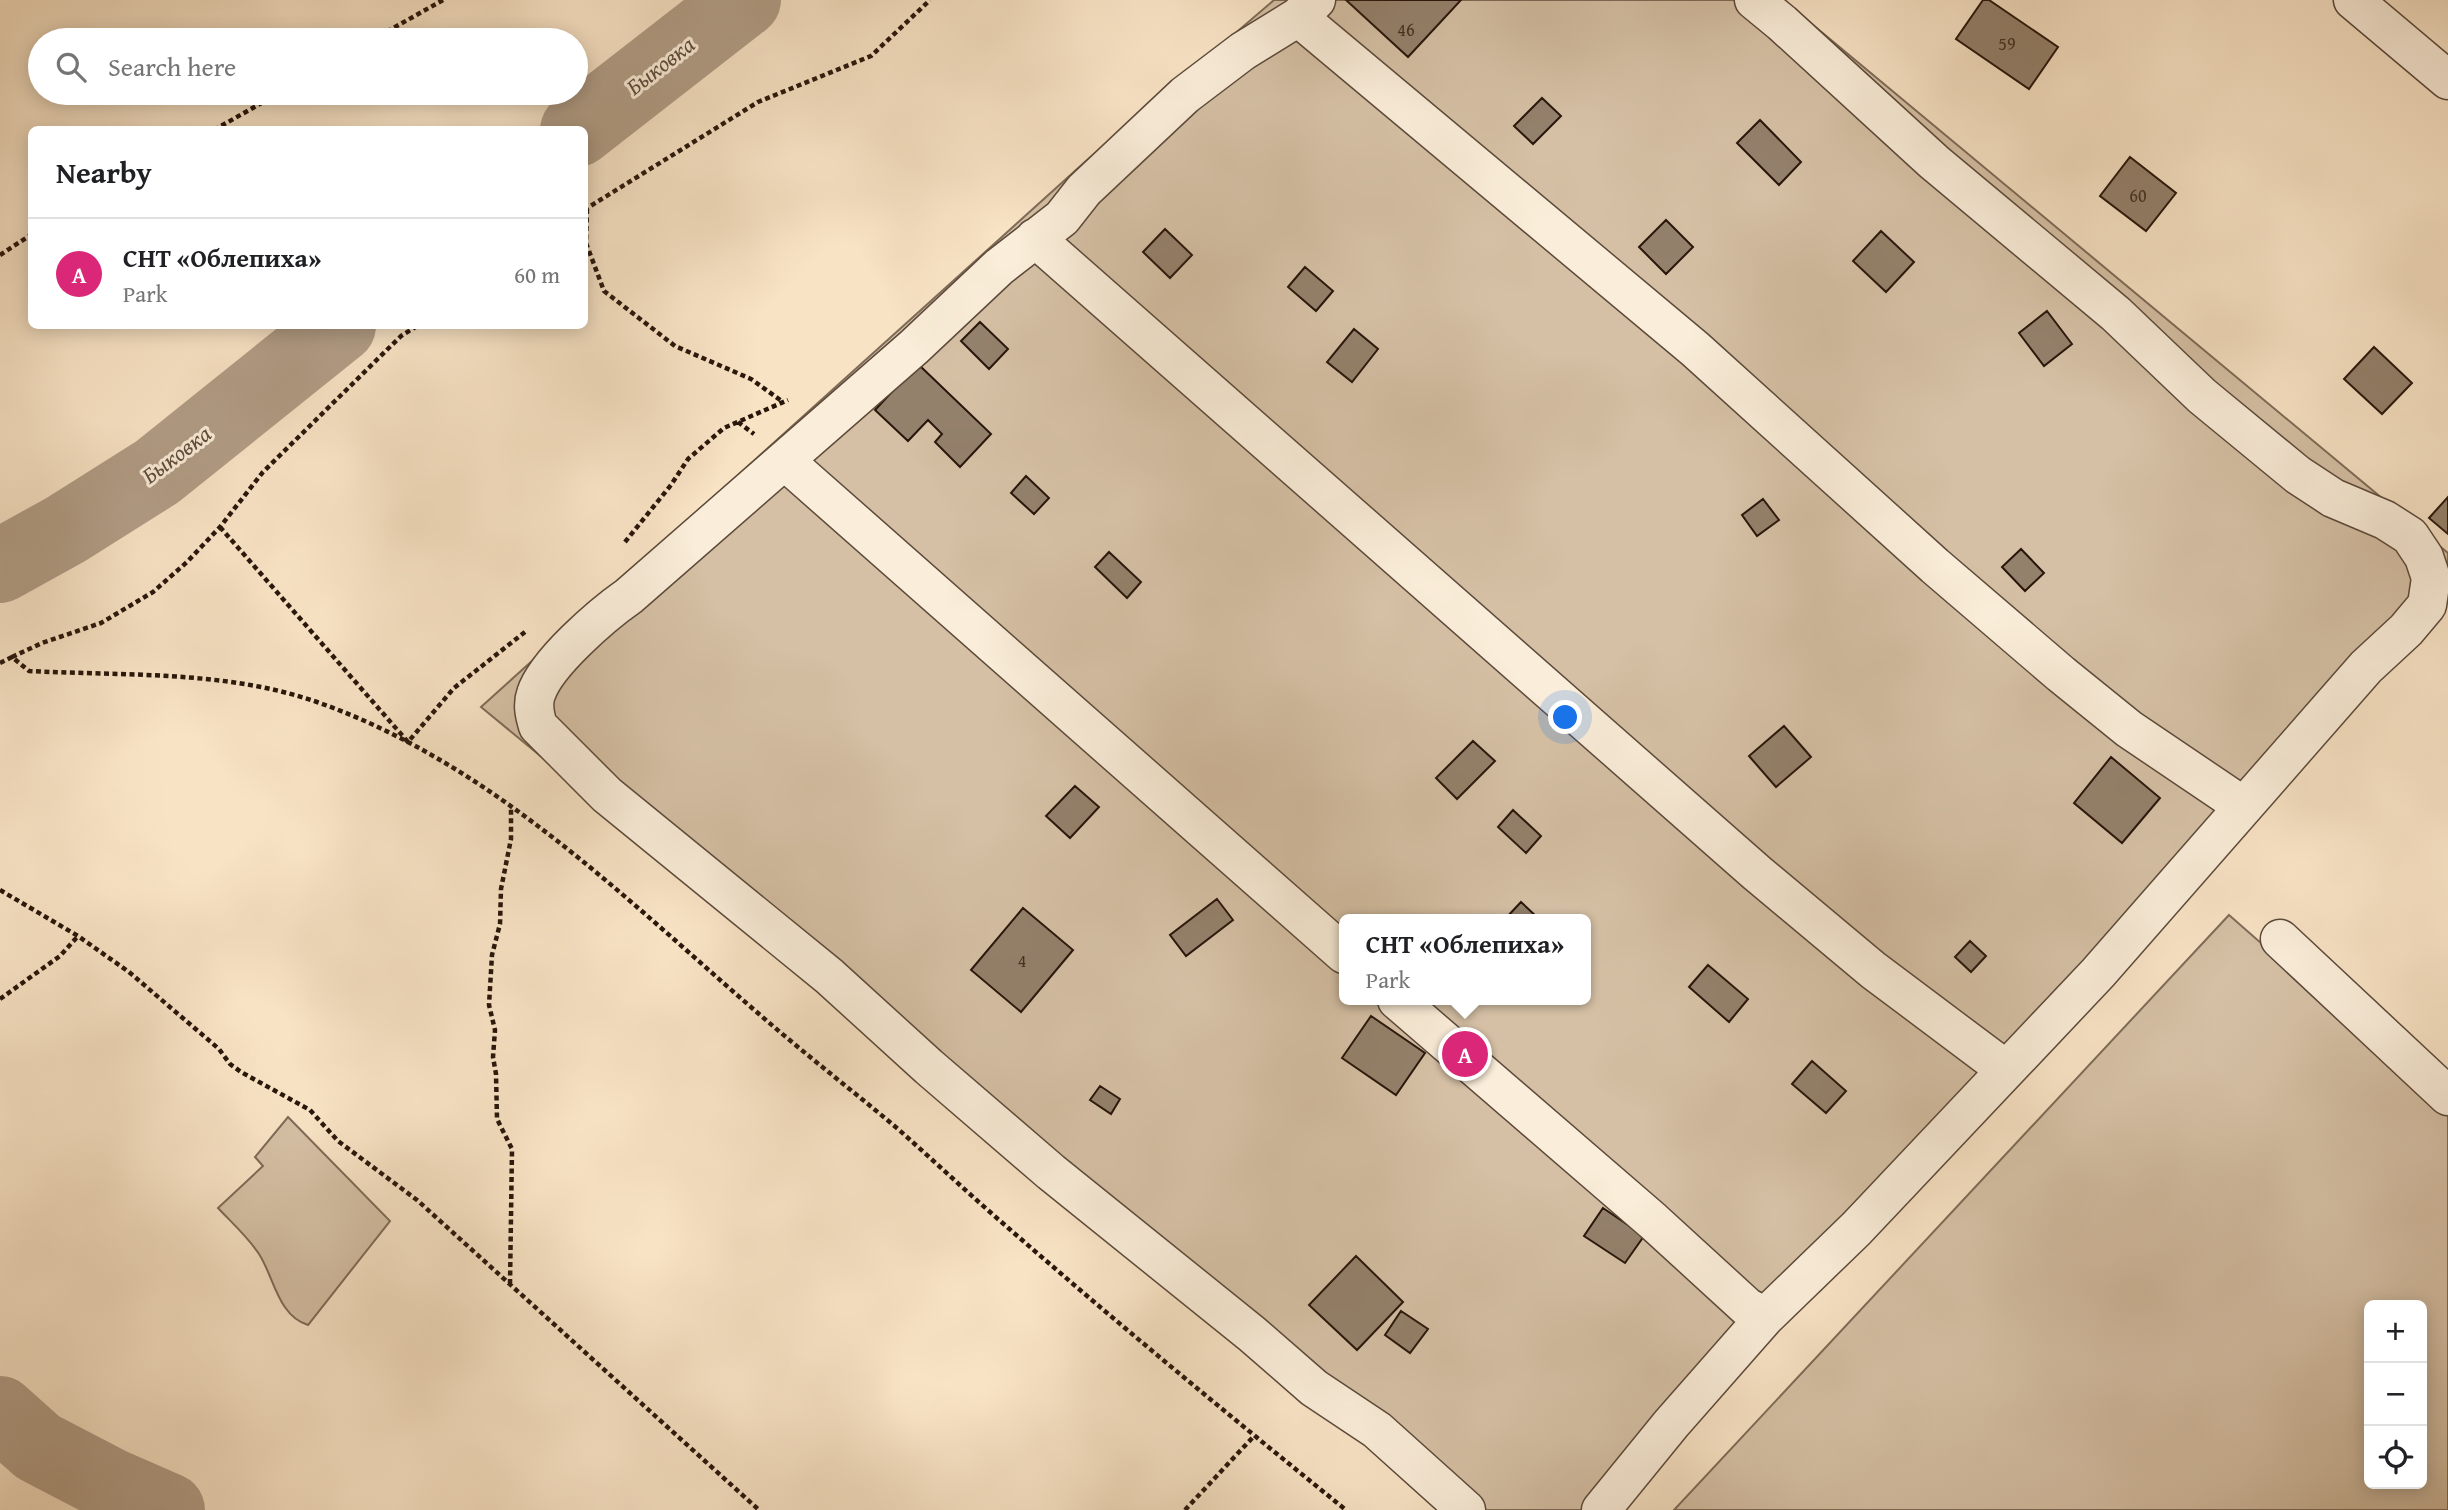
<!DOCTYPE html>
<html lang="en">
<head>
<meta charset="utf-8">
<style>
	:root { --surface:#fff; --page:#f6f6f6; --text:#202124; --muted:#757577; --line:#e0e0e0; --accent:#db2777 }
	body { margin:0; font-family:"Gentium Book Plus",serif; background:var(--page); color:var(--text) }
	.controls { position:absolute; right:21px; bottom:21px; display:grid; overflow:hidden; border-radius:10px; box-shadow:0 4px 18px #0003 }
	.controls button { width:63px; height:63px; display:grid; place-items:center; padding:0; border:0; border-bottom:2px solid var(--line); background:var(--surface); color:var(--text); font:35px sans-serif }
	.you { position:absolute; left:1566px; top:718px; width:24px; height:24px; margin:-18px; border:5px solid #fff; border-radius:50%; background:#1a73e8; box-shadow:0 0 0 10px #1a73e833 }
	.badge { display:grid; place-items:center; width:46px; height:46px; border-radius:50%; background:var(--accent); color:#fff; font-size:23px; font-weight:700 }
	.pin { position:absolute; translate:-50% -50%; border:4px solid #fff; box-shadow:0 2px 7px #0006 }
	.popup { position:absolute; left:1339px; top:914px; width:252px; height:91px; box-sizing:border-box; display:grid; place-content:center; border-radius:10px; background:var(--surface); filter:drop-shadow(0 2px 5px #0005); font-size:23px; white-space:nowrap; color:var(--muted) }
	.popup b { font-size:26px; color:var(--text) }
	.popup::after { content:''; position:absolute; left:50%; top:100%; margin-left:-14px; border:14px solid transparent; border-top-color:var(--surface) }
	.list { margin:0; padding:0; list-style:none }
	h2 { display:flex; justify-content:space-between; align-items:center; height:91px; margin:0; padding:0 28px; font-size:30px }
	h2 small { font-size:23px; font-weight:400; color:var(--muted) }
	.list li { display:grid; grid-template-columns:46px 1fr auto; gap:21px; align-items:center; box-sizing:border-box; height:112px; padding:0 28px; border-top:2px solid var(--line) }
	.list b { display:block; font-size:26px; white-space:nowrap }
	.list p { margin:0; font-size:23px; white-space:nowrap; color:var(--muted) }
	.list em { font-size:23px; font-style:normal; color:var(--muted) }
	.icon { flex:none; width:38px; height:38px; fill:none; stroke:currentColor; stroke-width:2; stroke-linecap:round; stroke-linejoin:round }
	.map { position:relative; flex:none; width:2448px; height:1510px; overflow:hidden }
	.search { position:absolute; background:var(--surface); box-shadow:0 4px 18px #0003; left:28px; top:28px; width:560px; height:77px; display:flex; align-items:center; gap:18px; box-sizing:border-box; padding:0 24px; border-radius:38px; color:var(--muted); font-size:26px }
	.panel { position:absolute; background:var(--surface); box-shadow:0 4px 18px #0003; left:28px; top:126px; width:560px; height:203px; border-radius:10px }
	.map>svg:first-child { display:block }
	.green { fill:#d5c0a5; stroke:#7e6b58; stroke-width:2; fill-rule:evenodd }
	.lines { fill:none; stroke-linecap:round; stroke-linejoin:round }
	.river { stroke:#b19d86; stroke-width:74 }
	.building { fill:#94816c; stroke:#28160b; stroke-width:2 }
	.minor-casing { stroke:#5c493a; stroke-width:41 }
	.path { stroke:#28160b; stroke-width:4.5; stroke-dasharray:5 3.5; stroke-linecap:butt }
	.minor { stroke:#faedd9; stroke-width:38 }
	.labels { text-anchor:middle; dominant-baseline:central; stroke-width:6; stroke-linejoin:round; paint-order:stroke }
	.number-label { font-size:18px; fill:#433123 }
	.water-label { font-size:23px; font-style:italic; fill:#5f4c3c; stroke:#faedd9 }
</style>
</head>
<body>
<div class="map">
<svg width="2448" height="1510" viewBox="0 0 2448 1510">
	<rect width="100%" height="100%" fill="#f8e3c5"/>
	<filter id="stains"><feTurbulence type="fractalNoise" baseFrequency=".00286" numOctaves="4"/><feColorMatrix values="0 0 0 0 .2 0 0 0 0 .09 0 0 0 0 .02 0 0 0 .5 -.17"/></filter>
	<radialGradient id="worn" r=".72"><stop offset=".6" stop-color="#630" stop-opacity="0"/><stop offset="1" stop-color="#630" stop-opacity=".3"/></radialGradient>
	<path class="green" d="M1274 0H1783L2448 553V587L1617 1510H1455L481 707 1086 161ZM1344 919H1586V1000H1344Z
		M2229 915 2448 1107V1510H1674ZM2369 1305H2422V1484H2369Z
		M288 1117 390 1221 308 1325C278 1316 274 1277 259 1254 248 1237 232 1223 218 1208L263 1166 255 1157Z"/>
	<g class="lines">
		<path class="river" d="M577 130 744 0
			M0 566 65 530 157 472 339 326
			M0 1413 38 1447 113 1486 168 1510"/>
	</g>
	<path class="building" d="M1346 0H1461L1408 57Z
		M1983 0H1989L2058 47 2029 89 1956 39Z
		M1542 98 1561 116 1533 144 1514 126Z
		M1760 120 1801 162 1779 185 1737 143Z
		M2130 157 2176 193 2146 231 2100 196Z
		M1666 220 1693 247 1666 274 1639 247Z
		M1165 229 1192 255 1170 278 1143 252Z
		M1881 231 1914 262 1886 292 1853 261Z
		M1305 267 1333 291 1316 311 1288 287Z
		M2047 311 2072 344 2044 366 2019 333Z
		M980 322 1008 349 989 369 961 341Z
		M1354 329 1378 349 1352 382 1327 362Z
		M2374 347 2412 383 2382 414 2344 379Z
		M918 364 991 434 960 467 935 442 942 434 928 420 908 441 875 410Z
		M1026 476 1049 498 1034 514 1011 493Z
		M2448 497V534L2429 518Z
		M1763 499 1779 520 1757 536 1742 515Z
		M2021 549 2044 573 2025 591 2002 567Z
		M1109 552 1141 582 1127 598 1095 567Z
		M1784 726 1811 757 1776 787 1749 756Z
		M1473 741 1495 761 1457 799 1436 778Z
		M2111 757 2160 798 2122 843 2074 803Z
		M1075 786 1099 807 1070 838 1046 816Z
		M1513 810 1541 836 1526 853 1498 827Z
		M1217 899 1233 920 1186 956 1170 935Z
		M1521 902 1539 919H1505Z
		M1023 908 1073 950 1021 1012 971 970Z
		M1970 941 1986 956 1971 972 1955 957Z
		M1708 965 1748 999 1729 1022 1689 987Z
		M1371 1016 1425 1053 1396 1095 1342 1058Z
		M1812 1061 1846 1091 1826 1113 1792 1084Z
		M1100 1086 1120 1099 1111 1114 1090 1100Z
		M1603 1208 1644 1236 1625 1263 1584 1236Z
		M1356 1256 1403 1302 1357 1350 1309 1305Z
		M1401 1311 1428 1329 1410 1353 1385 1335Z"/>
	<g class="lines">
		<defs>
			<path id="minor" d="M1316 0 1298 17 1243 51 1185 95 1084 190 1062 218 999 267 914 347 629 596C602 615 546 663 536 694 532 705 535 716 538 726L607 795 829 976 929 1067 1051 1172 1252 1334 1314 1388 1377 1430 1466 1510
				M2353 0 2448 80
				M1298 17 1695 349 1935 566 2061 674 2129 729 2243 806
				M1035 238 1757 873 1873 970 2005 1069
				M785 461 1344 954
				M2280 939 2448 1096
				M1397 1000 1653 1221 1747 1307 1765 1317
				M1601 1510 1671 1424 1765 1317 1856 1229 2098 973 2366 667 2406 630 2427 605 2431 578 2424 557 2410 536 2385 520 2333 498 2298 475 2202 396 2116 314 1934 162 1782 23 1754 0"/>
		</defs>
		<use href="#minor" class="minor-casing"/>
		<path class="path" d="M372 40 443 0
			M214 130 279 93
			M587 209 586 243 604 291 675 346 751 379 783 402
			M584 210 758 102 871 56 930 0
			M0 255 32 234
			M738 422 754 434
			M220 527 408 742 454 688 525 632
			M625 542 671 485 688 459 724 428 788 400
			M12 657 42 643 101 623 153 592 187 562 220 527 263 472 401 336 417 326
			M0 663 12 657 29 671C124 676 225 670 317 702 499 766 636 910 780 1032 819 1065 859 1096 898 1129 934 1161 969 1194 1006 1226 1117 1323 1231 1417 1346 1510
			M0 890 78 936 129 972 219 1049 230 1064 241 1072 310 1110 338 1141 417 1200 759 1510
			M0 999 60 956 78 936
			M510 1284 512 1149 497 1119 496 1074 493 1057 495 1030 489 1005 492 955 500 924 501 889 511 839V807
			M1185 1510 1254 1436"/>
		<use href="#minor" class="minor"/>
	</g>
	<g class="labels">
		<g class="number-label">
			<text x="1406" y="29">46</text>
			<text x="2007" y="43">59</text>
			<text x="2138" y="195">60</text>
			<text x="1022" y="960">4</text>
		</g>
		<g class="water-label">
			<text transform="translate(660 65) rotate(-38)">Быковка</text>
			<text transform="translate(176 454) rotate(-37)">Быковка</text>
		</g>
	</g>
	<rect width="100%" height="100%" filter="url(#stains)"/>
	<rect width="100%" height="100%" fill="url(#worn)"/>
</svg>
<div class="controls">
<button>+</button>
<button>−</button>
<button><svg class="icon" aria-label="locate" viewBox="0 0 24 24"><circle cx="12" cy="12" r="6"/><path d="M12 2v4M12 18v4M2 12h4M18 12h4"/></svg></button>
</div>
<div class="you"></div>
<div class="pin badge" style="left:1465px;top:1054px">A</div>
<div class="popup"><b>СНТ «Облепиха»</b>Park</div>
<div class="search"><svg class="icon" aria-label="search" viewBox="0 0 24 24"><circle cx="10" cy="10" r="6"/><path d="M15 15l6 6"/></svg>Search here</div>
<section class="panel">
<h2>Nearby<small></small></h2>
<ul class="list">
<li><span class="badge">A</span><div><b>СНТ «Облепиха»</b><p>Park</p></div><em>60 m</em></li>
</ul>
</section>
</div>
</body>
</html>
